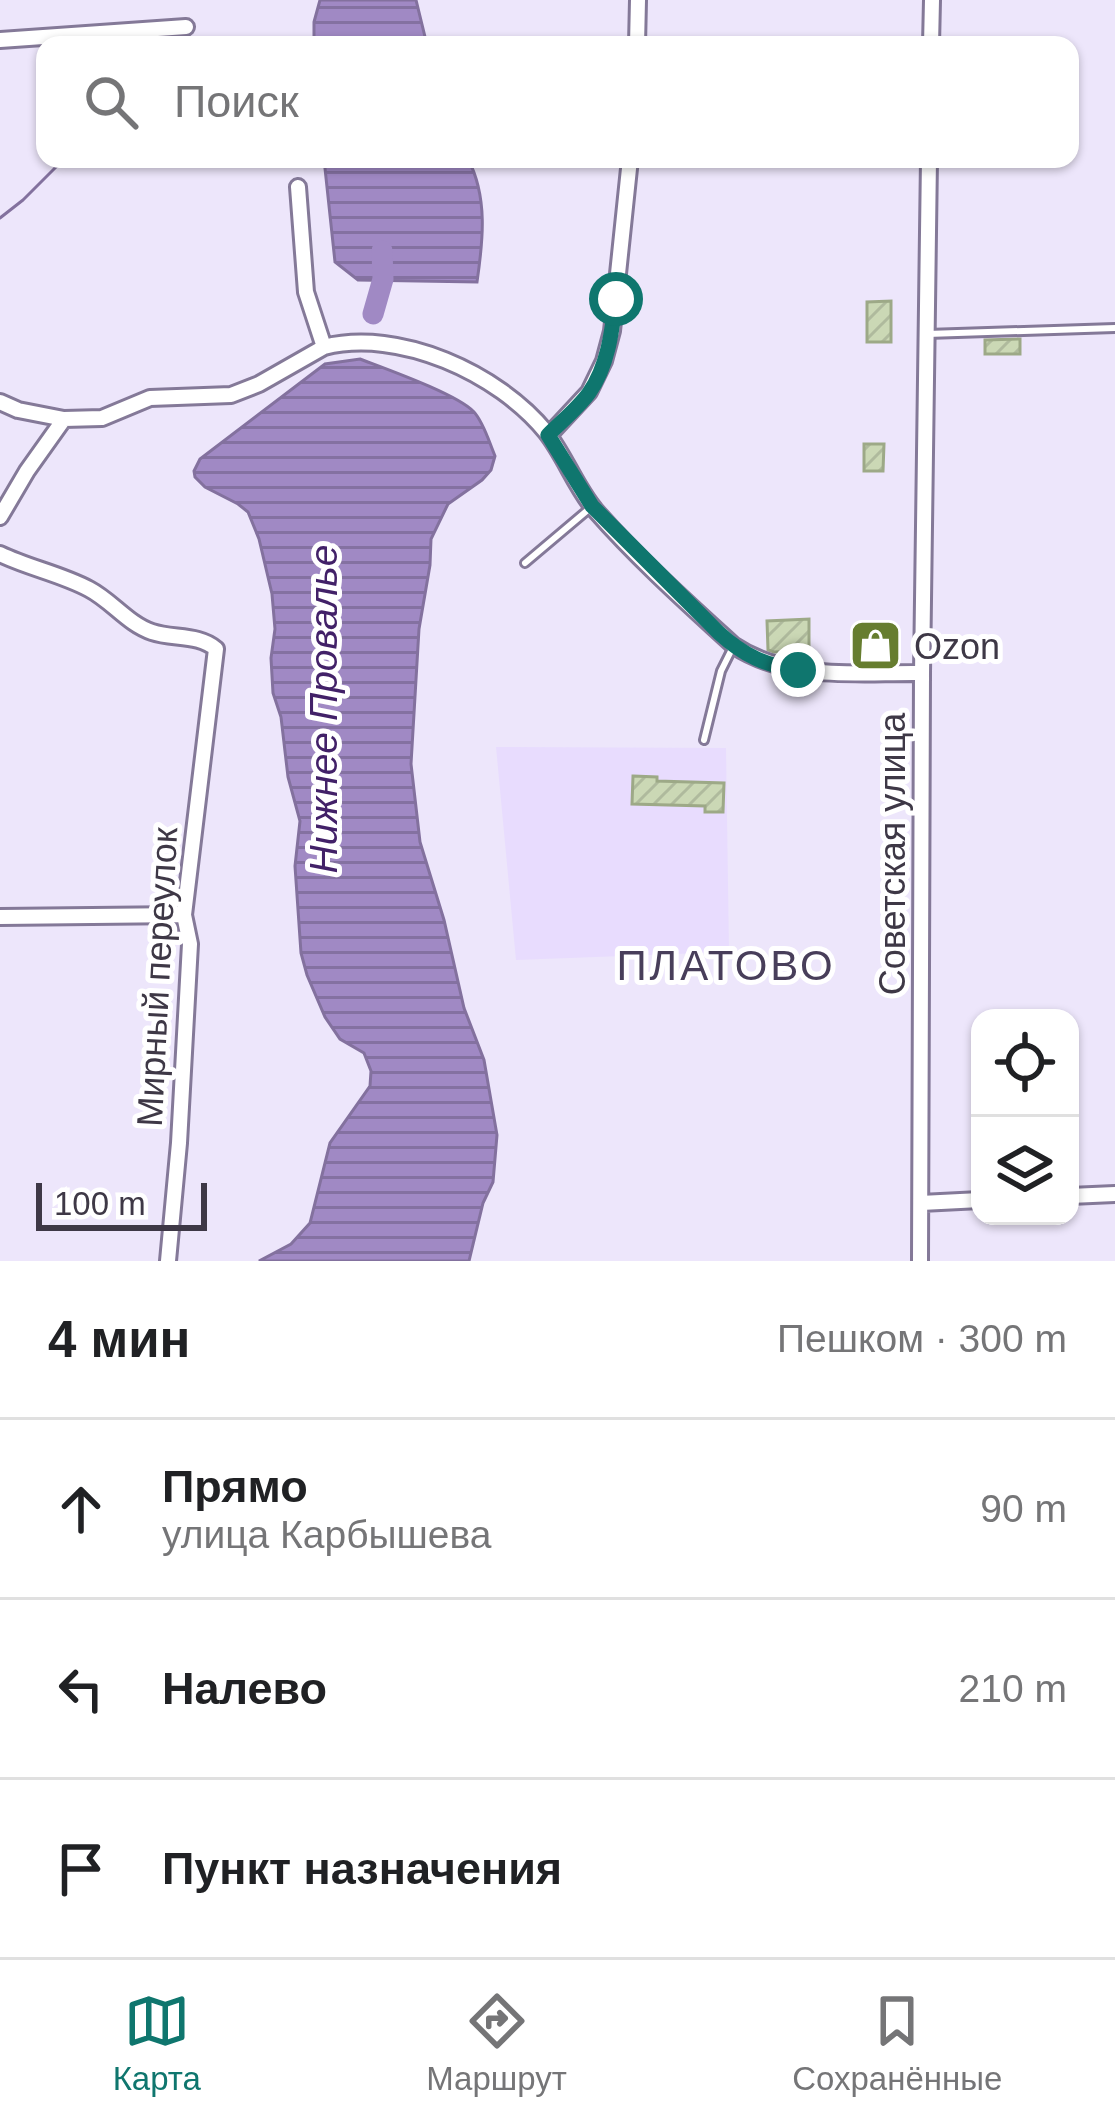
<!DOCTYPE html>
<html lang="ru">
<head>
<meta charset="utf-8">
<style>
	:root { --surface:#fff; --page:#f2f2f2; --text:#202124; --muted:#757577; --line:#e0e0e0; --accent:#0f766e }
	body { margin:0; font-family:Arial,sans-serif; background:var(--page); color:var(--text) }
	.controls { position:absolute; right:36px; bottom:36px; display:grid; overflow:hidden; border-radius:24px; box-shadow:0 3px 9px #0004 }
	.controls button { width:108px; height:108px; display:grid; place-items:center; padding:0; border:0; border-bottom:3px solid var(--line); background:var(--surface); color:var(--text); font:60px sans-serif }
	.scale { position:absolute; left:36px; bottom:30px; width:171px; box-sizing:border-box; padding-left:12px; border:6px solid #3e3846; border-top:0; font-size:33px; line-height:42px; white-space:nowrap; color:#3e3846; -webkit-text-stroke:9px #fff; paint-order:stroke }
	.stop { position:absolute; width:36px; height:36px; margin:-27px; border:9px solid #0f766e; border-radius:50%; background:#fff }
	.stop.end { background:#0f766e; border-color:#fff; box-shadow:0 3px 12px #0008 }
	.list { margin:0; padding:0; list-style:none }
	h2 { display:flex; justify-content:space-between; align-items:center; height:156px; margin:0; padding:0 48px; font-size:51px }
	h2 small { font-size:39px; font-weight:400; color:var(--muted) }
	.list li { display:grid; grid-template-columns:78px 1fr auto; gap:36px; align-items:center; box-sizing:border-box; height:180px; padding:0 48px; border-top:3px solid var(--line) }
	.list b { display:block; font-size:45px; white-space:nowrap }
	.list p { margin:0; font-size:39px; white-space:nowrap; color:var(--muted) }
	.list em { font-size:39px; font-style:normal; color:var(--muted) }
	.icon { flex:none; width:66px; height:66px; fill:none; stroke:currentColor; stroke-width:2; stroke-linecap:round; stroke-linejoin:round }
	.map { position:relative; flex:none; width:1115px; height:1261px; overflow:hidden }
	.search { position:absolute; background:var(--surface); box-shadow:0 3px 9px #0004; left:36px; right:36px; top:36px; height:132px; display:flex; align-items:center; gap:30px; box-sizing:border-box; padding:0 42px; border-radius:24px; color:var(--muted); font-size:45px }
	.sheet { height:696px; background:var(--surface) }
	nav { display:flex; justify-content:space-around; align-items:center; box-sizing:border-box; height:168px; border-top:3px solid var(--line); background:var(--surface); font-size:33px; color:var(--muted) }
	nav a { display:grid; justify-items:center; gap:6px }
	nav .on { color:var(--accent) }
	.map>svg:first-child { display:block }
	.built { fill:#e8dcfe }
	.water { fill:url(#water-rules); stroke:#83719e; stroke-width:3 }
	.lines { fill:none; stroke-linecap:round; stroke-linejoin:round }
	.stream { stroke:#83719e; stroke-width:3 }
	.river { stroke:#a089c4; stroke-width:21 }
	.building { fill:url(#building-hatch); stroke:#9da987; stroke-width:3 }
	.service-casing { stroke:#847998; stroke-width:12 }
	.minor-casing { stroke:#847998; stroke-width:20 }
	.service { stroke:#fff; stroke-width:6 }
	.minor { stroke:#fff; stroke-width:14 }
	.route { stroke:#0f766e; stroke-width:15 }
	.labels { text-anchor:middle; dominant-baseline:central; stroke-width:10; stroke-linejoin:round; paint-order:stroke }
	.poi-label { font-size:36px; fill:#3e3846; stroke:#fff; text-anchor:start }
	.street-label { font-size:36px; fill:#3e3846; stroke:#fff }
	.water-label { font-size:39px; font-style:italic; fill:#422168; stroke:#fff }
	.quarter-label { font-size:42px; letter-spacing:3px; fill:#483e5a; stroke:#fff }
</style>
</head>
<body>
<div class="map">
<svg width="1115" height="1261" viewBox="0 0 1115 1261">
	<defs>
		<pattern id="water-rules" width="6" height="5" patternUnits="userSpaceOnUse" patternTransform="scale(3)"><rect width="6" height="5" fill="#a089c4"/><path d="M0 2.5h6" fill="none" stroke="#8471a1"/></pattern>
		<pattern id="building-hatch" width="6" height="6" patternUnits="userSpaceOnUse" patternTransform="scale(3)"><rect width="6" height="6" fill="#cbd8b5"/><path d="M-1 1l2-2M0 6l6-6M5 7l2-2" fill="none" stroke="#afba9d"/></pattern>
	</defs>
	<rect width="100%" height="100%" fill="#ede6fb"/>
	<path class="built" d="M496 747 726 748 729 952 516 960Z"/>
	<path class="water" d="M320 0H416L427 45H314V22Z
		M324 159H468C488 197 483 241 477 282L358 280 335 262Z
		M360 359C386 369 457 394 474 412 484 423 489 442 495 456L491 470 482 480 448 504 431 539 430 565 419 629 411 764 420 842 444 920 464 1008 484 1060 497 1135 493 1182 483 1203 469 1261H259L291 1244 310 1223 330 1143 370 1086 371 1071 364 1053 340 1039 325 1017 307 975 301 953 295 866 300 821 288 777 281 717 273 693 271 658 275 629 272 594 259 539 248 512 238 504 205 487 195 477 194 471 200 459 325 364Z"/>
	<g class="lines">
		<path class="stream" d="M0 218 23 200 64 159"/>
		<path class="river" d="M373 314 383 279 382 251"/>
	</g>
	<path class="building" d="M891 301V342H867V302Z
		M1020 339V354H985V340Z
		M864 444H884L883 471H864Z
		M809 619V651L774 652 768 650 767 621Z
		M859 633H882V659H858Z
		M633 776 657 777V781L724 783 723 812H705V806L632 804Z"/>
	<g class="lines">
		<defs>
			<path id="service" d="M927 334 1115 328
				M525 563 589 509
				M704 740 721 671 732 649"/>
			<path id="minor" d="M0 40 186 27
				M637 45 638 0
				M931 45 932 0
				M324 347C399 328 498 373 546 432 565 456 575 486 595 510 637 558 686 602 733 645 788 682 858 672 922 673
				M0 402 18 410 64 419 102 418 150 398 231 395 259 384 324 347 306 292 298 187
				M549 435 589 392 604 361 612 331 630 159
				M0 517 27 471 64 419
				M0 554C29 568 61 574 89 589 112 601 128 624 152 632 173 639 199 634 216 649L184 915 190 944 179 1143 168 1261
				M0 917 184 915
				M1070 1196 1115 1194
				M921 1203 980 1200
				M920 1261 922 673 929 159"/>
		</defs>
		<use href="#service" class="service-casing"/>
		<use href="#minor" class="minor-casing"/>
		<use href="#service" class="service"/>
		<use href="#minor" class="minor"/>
	</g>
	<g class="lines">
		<path class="route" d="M616 299C612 331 608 366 589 393 578 408 561 422 548 435L592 506 719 633C743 655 766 666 798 670"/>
	</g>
	<defs>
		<symbol id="shop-square" viewBox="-11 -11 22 22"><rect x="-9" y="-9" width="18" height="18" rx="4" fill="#667d2f" stroke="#fff"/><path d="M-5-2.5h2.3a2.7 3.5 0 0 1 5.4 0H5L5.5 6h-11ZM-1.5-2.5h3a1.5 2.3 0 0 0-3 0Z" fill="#fff"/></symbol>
	</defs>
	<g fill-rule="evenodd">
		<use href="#shop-square" x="846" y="616" width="59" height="59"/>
	</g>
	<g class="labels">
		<g class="poi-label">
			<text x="914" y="646">Ozon</text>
		</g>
		<g class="street-label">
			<text transform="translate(892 854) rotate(-90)">Советская улица</text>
			<text transform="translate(157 977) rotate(-87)">Мирный переулок</text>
		</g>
		<g class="water-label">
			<text transform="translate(323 709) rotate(-90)">Нижнее Провалье</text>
		</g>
		<g class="quarter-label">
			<text x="726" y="965">ПЛАТОВО</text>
		</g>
	</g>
</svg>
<div class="controls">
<button><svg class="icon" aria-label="locate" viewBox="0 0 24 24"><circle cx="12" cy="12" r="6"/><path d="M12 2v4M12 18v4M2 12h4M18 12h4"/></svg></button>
<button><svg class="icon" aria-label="layers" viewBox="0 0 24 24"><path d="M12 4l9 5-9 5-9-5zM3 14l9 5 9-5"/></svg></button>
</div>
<div class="scale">100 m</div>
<div class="stop" style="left:616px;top:299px"></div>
<div class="stop end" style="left:798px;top:670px"></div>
<div class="search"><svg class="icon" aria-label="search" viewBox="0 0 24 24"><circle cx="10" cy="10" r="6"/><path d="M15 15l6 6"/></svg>Поиск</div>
</div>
<section class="sheet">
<h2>4 мин<small>Пешком · 300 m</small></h2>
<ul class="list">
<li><svg class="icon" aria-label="ahead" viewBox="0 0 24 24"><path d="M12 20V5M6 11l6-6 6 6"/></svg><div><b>Прямо</b><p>улица Карбышева</p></div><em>90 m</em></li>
<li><svg class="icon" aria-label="left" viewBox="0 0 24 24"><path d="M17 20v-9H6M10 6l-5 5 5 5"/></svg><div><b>Налево</b></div><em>210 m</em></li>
<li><svg class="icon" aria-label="arrive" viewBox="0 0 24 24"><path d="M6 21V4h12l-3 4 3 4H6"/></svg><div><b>Пункт назначения</b></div></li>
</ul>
</section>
<nav>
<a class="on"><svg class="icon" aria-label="map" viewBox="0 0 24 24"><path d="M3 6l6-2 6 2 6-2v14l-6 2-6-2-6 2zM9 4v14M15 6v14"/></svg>Карта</a>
<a><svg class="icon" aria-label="directions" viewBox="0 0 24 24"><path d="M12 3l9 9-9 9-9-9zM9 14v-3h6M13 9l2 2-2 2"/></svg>Маршрут</a>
<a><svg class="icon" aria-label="saved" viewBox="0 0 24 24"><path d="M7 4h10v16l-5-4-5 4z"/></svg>Сохранённые</a>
</nav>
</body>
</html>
